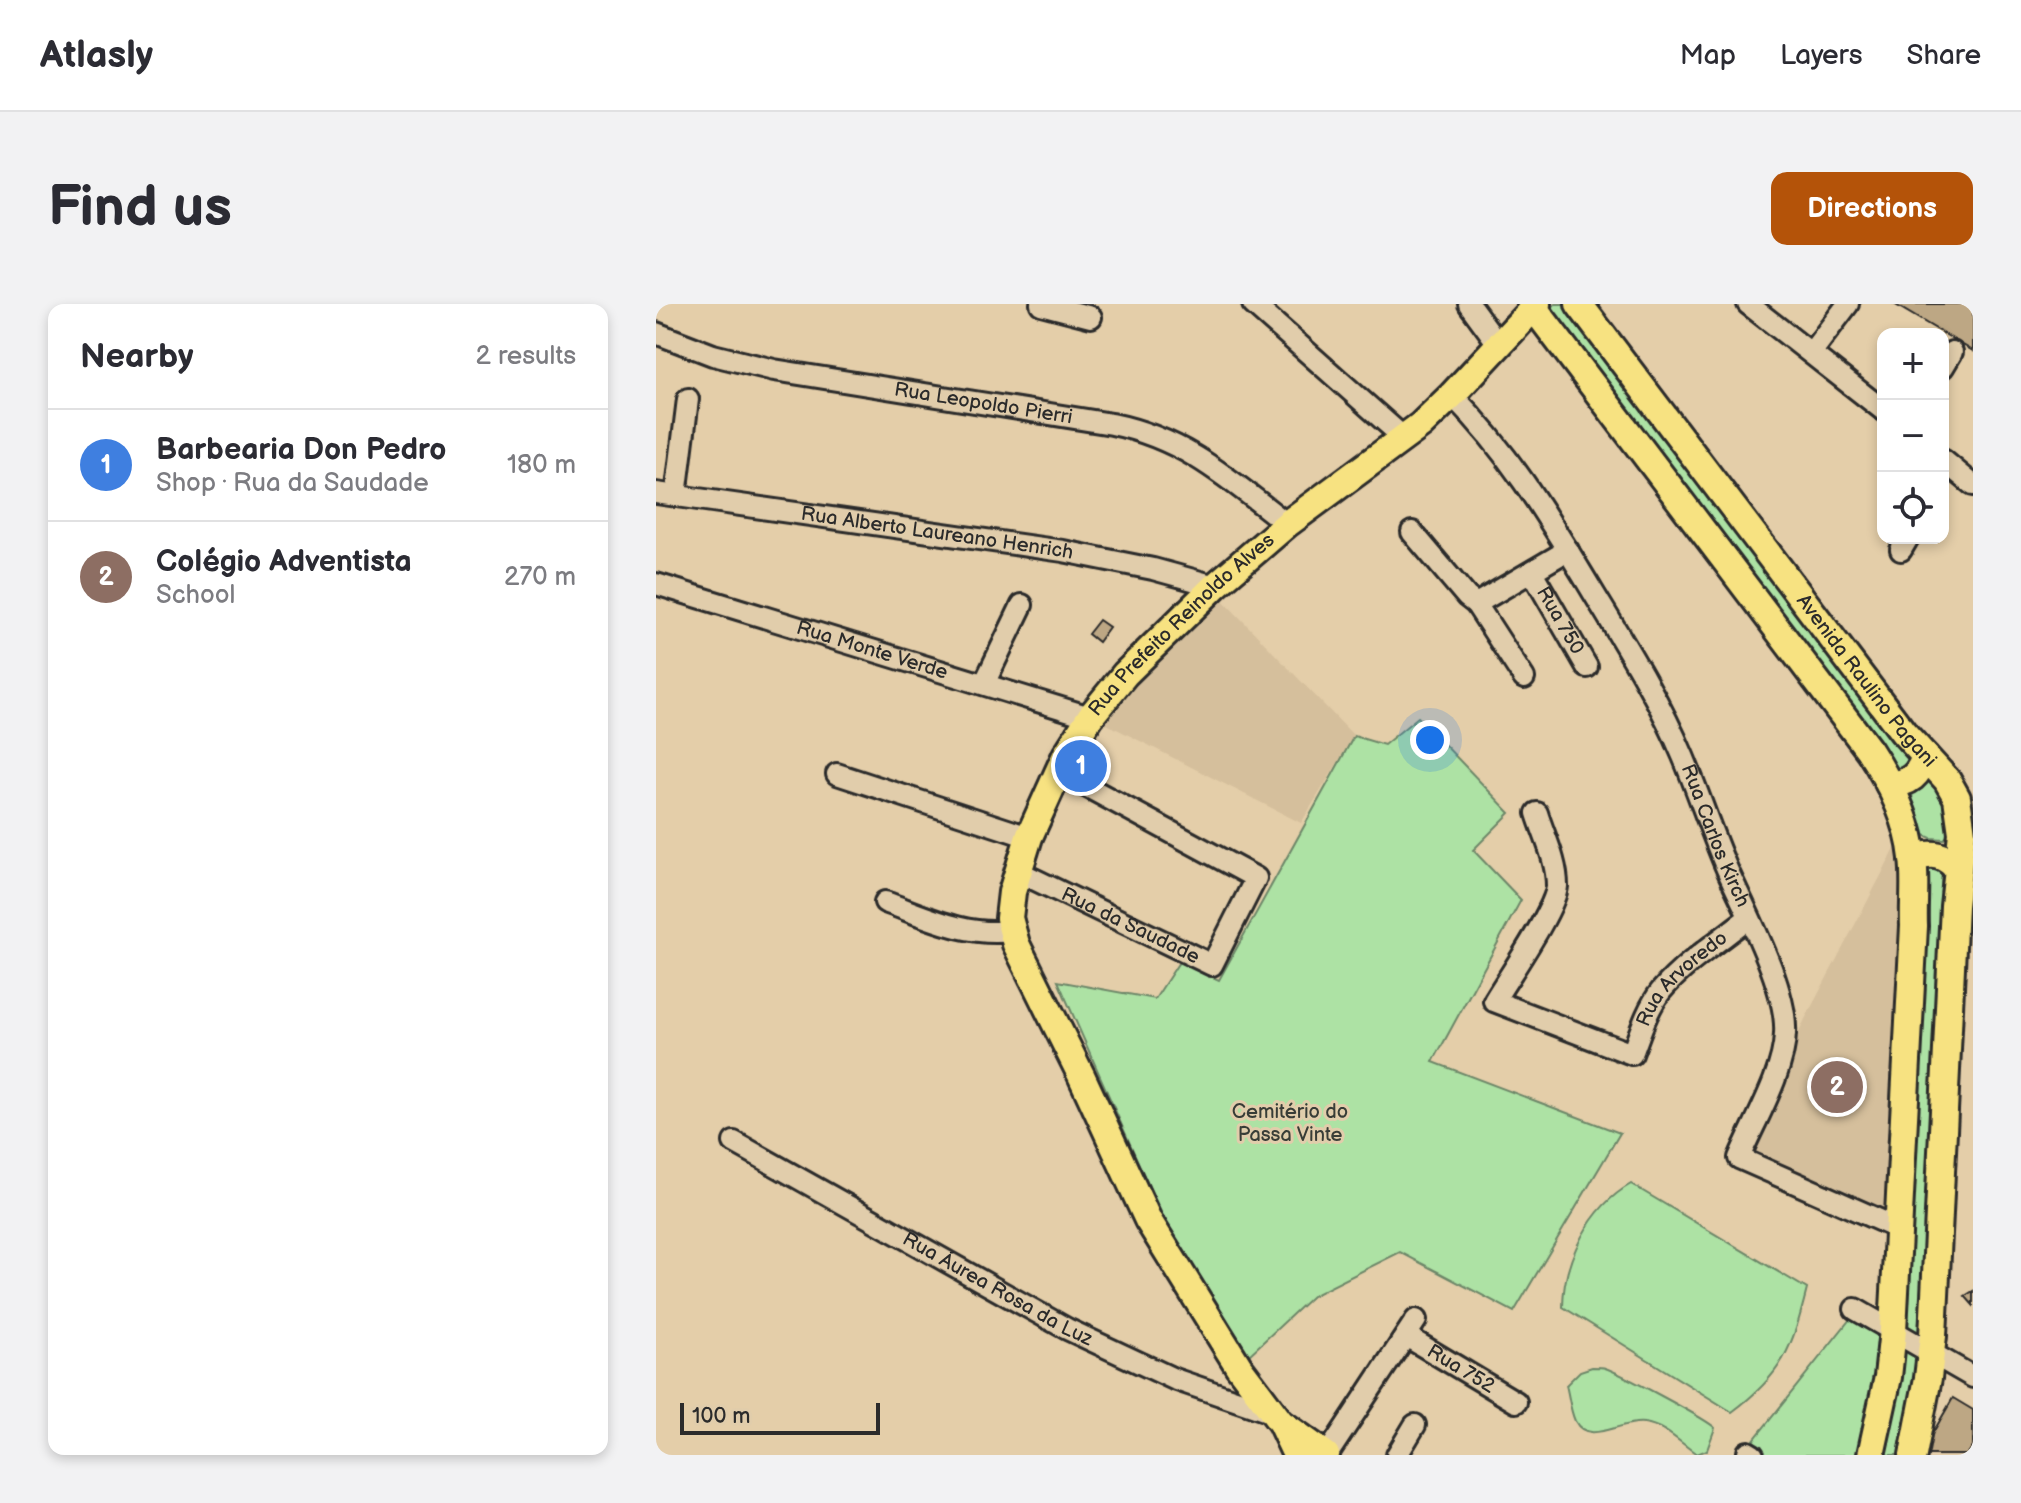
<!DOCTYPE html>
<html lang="en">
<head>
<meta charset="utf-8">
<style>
	:root { --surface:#fff; --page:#f2f2f3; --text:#2b2b33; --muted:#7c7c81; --line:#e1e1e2; --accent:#b45309 }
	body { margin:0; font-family:"Balsamiq Sans",sans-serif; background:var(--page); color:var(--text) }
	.controls { position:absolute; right:24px; top:24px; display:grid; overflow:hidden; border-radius:16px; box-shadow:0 4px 12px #0003 }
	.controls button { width:72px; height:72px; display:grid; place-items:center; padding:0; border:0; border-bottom:2px solid var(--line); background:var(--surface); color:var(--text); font:40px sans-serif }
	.scale { position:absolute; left:24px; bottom:20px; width:200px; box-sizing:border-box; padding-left:8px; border:4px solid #2b2b2b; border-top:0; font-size:22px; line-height:28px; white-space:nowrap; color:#2b2b2b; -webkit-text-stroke:6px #e1cdab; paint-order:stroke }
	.you { position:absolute; left:774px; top:436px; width:28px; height:28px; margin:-20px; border:6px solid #fff; border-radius:50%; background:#1a73e8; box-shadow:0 0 0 12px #1a73e833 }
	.badge { display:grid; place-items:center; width:52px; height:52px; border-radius:50%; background:var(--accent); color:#fff; font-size:26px; font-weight:700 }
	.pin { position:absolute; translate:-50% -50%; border:4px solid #fff; box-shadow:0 2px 8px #0006 }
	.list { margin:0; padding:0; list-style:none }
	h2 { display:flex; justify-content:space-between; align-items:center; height:104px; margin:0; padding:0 32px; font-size:34px }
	h2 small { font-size:26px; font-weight:400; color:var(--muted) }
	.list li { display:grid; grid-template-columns:52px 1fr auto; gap:24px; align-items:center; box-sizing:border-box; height:112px; padding:0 32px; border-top:2px solid var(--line) }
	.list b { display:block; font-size:30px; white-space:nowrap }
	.list p { margin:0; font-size:26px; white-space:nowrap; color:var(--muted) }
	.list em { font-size:26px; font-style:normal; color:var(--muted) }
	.icon { flex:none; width:44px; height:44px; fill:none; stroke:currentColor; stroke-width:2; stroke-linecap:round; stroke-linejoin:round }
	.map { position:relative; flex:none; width:1317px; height:1151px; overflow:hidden; border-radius:16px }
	header { display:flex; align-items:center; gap:48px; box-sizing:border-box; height:112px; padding:0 40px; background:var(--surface); border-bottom:2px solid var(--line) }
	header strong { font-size:38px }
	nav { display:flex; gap:44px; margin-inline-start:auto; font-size:28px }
	.intro { display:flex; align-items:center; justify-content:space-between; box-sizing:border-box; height:192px; padding:0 48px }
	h1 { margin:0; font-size:56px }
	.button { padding:20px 36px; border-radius:16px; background:var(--accent); color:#fff; font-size:28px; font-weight:700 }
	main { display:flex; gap:48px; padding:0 48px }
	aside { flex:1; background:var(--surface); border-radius:16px; box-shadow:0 4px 12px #0003 }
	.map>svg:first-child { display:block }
	.built { fill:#d5bf9c }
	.green { fill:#ade2a4; stroke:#6c8668; stroke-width:2 }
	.building { fill:#bda784; stroke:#2b2b2b; stroke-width:2 }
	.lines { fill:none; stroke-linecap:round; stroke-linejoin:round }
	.minor-casing { stroke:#2b2b2b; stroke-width:26 }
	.major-casing { stroke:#2b2b2b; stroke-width:32 }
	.minor { stroke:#e1cdab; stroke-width:20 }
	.major { stroke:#f7e281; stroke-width:26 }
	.labels { text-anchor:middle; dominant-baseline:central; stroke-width:6; stroke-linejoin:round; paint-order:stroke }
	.street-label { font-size:20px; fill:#2b2b2b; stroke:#e1cdab }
	.park-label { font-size:20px; fill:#383d37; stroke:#e1cdab }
</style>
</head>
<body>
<header>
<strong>Atlasly</strong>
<nav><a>Map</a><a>Layers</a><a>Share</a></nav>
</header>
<div class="intro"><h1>Find us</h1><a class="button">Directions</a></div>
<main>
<aside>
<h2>Nearby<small>2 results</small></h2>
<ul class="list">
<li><span class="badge" style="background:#3f7fe0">1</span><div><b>Barbearia Don Pedro</b><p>Shop · Rua da Saudade</p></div><em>180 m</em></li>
<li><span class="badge" style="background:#8d6e63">2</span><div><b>Colégio Adventista</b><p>School</p></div><em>270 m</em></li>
</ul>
</aside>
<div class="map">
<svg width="1317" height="1151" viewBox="0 0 1317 1151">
	<rect width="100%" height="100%" fill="#e4cea9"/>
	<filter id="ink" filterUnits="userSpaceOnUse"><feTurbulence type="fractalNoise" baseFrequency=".0125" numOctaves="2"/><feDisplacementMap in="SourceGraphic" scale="16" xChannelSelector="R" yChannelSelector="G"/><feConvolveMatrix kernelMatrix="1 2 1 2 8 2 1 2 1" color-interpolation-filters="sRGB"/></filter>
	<g filter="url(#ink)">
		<path class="built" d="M560 289 698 432 645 519 443 416Z
			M1247 530 1251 544 1236 915 1090 851 1149 715Z"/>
		<path class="green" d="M899 0H909L1231 420 1256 454 1249 464 1244 465 1237 461 891 9Z
			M762 413 854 509 817 546 865 596 777 758 964 829 858 1008 744 948 656 992 591 1053 516 935 402 677 499 695 523 658 563 676 698 432 728 441Z
			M1275 473 1291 493 1295 529 1288 535 1275 534 1266 530C1263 521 1252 492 1258 484 1261 480 1270 476 1275 473Z
			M1286 562 1282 638 1287 656 1269 1034 1251 1026 1246 1016 1265 563Z
			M975 880 1151 985C1136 1045 1127 1070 1076 1108L907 1003C907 957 934 903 975 880Z
			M1195 1014 1234 1035 1209 1151H1109L1093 1142Z
			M1259 1046 1265 1051 1248 1151H1222L1248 1047Z
			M936 1063C937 1063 947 1063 949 1064 960 1067 1054 1117 1059 1124L1051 1146 1041 1150C1023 1138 1009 1122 988 1119 967 1115 932 1143 919 1117 914 1106 913 1092 910 1081L924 1067Z"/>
		<path class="building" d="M1238 0H1317V47Z
			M443 316 453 323 442 338 432 330Z
			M1317 987V1001L1309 992Z
			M1297 1094 1317 1106V1142L1311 1151H1264Z"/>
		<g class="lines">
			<defs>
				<g id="minor">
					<path d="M385 0 435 13"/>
					<path d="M597 0 749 135"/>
					<path d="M813 0 843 41"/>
					<path d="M1092 0 1227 106"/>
					<path id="s1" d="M0 29 57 51 118 66 456 120C530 135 574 176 631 220"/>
					<path d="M1155 49 1192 0"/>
					<path d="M1287 63 1296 48"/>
					<path id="s2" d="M796 91C857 153 892 214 937 288 969 341 1003 395 1027 452 1043 490 1055 528 1071 565 1090 608 1132 685 1129 730 1128 769 1098 818 1083 854L1241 924"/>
					<path d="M1287 156 1317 181"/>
					<path id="s3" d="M0 189 407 247 497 265 559 282"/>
					<path d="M20 192 32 95"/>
					<path d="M756 228 811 293 820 300 912 246"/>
					<path d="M1245 246 1252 234"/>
					<path id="s4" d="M876 268 931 363"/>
					<path id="s5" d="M0 280 434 413"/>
					<path d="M820 300 868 374"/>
					<path d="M328 380 366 301"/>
					<path d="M181 470 373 533"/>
					<path id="s6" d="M881 509C888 532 901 557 901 582 900 605 852 673 838 697L976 750C984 729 991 705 1005 687 1029 659 1063 637 1092 614"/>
					<path id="s7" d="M361 567 556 661 600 574 402 467"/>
					<path d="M229 598C271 613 310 633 356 627"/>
					<path id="s8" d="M78 838 411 1025 518 1075 617 1109"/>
					<path d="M1199 1005 1317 1073"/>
					<path id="s9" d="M750 1032 860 1098"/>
					<path d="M1092 1148 1097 1151"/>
					<path d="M671 1151 760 1016"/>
					<path d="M741 1151 759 1121"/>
				</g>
				<g id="major">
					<path d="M875 0 1213 446C1234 478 1253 515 1257 554 1260 576 1257 599 1258 622L1237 1026 1232 1073 1215 1151"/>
					<path id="s10" d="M923 0 1247 428 1291 476 1301 494 1306 529 1298 602 1277 1032 1272 1074 1257 1151"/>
					<path d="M1233 480C1254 480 1263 471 1269 452"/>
					<path d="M1257 555C1276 547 1289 550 1302 566"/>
					<path d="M628 1121 670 1151"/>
					<path id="s11" d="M640 1151 625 1119 583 1063 492 916 425 771 360 640 353 614 356 588 373 533 410 451 434 413 469 370 559 282 631 220 765 121 796 91 881 0"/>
				</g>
			</defs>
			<use href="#minor" class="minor-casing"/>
			<use href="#major" class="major-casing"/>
			<use href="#minor" class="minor"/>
			<use href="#major" class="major"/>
		</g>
	</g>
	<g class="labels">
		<g class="street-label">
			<text stroke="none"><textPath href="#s1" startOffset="336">Rua Leopoldo Pierri</textPath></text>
			<text stroke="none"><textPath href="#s3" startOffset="284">Rua Alberto Laureano Henrich</textPath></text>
			<text stroke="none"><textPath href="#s4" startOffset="56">Rua 750</textPath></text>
			<text stroke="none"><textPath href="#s11" startOffset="960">Rua Prefeito Reinoldo Alves</textPath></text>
			<text stroke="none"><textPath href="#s5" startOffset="226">Rua Monte Verde</textPath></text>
			<text stroke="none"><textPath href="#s10" startOffset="474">Avenida Raulino Pagani</textPath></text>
			<text stroke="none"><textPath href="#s2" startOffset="516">Rua Carlos Kirch</textPath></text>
			<text stroke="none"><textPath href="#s7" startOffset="126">Rua da Saudade</textPath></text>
			<text stroke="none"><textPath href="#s6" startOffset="448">Rua Arvoredo</textPath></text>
			<text stroke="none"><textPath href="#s8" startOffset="302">Rua Áurea Rosa da Luz</textPath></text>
			<text stroke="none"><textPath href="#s9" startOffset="64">Rua 752</textPath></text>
		</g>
		<g class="park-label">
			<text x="634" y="808">Cemitério do<tspan x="634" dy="23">Passa Vinte</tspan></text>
		</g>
	</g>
</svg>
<div class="controls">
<button>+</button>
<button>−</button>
<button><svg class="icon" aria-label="locate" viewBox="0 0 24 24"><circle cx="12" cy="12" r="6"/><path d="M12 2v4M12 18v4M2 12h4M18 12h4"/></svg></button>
</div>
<div class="scale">100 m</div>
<div class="you"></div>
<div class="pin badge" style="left:425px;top:462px;background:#3f7fe0">1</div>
<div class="pin badge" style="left:1181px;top:783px;background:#8d6e63">2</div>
</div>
</main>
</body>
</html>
